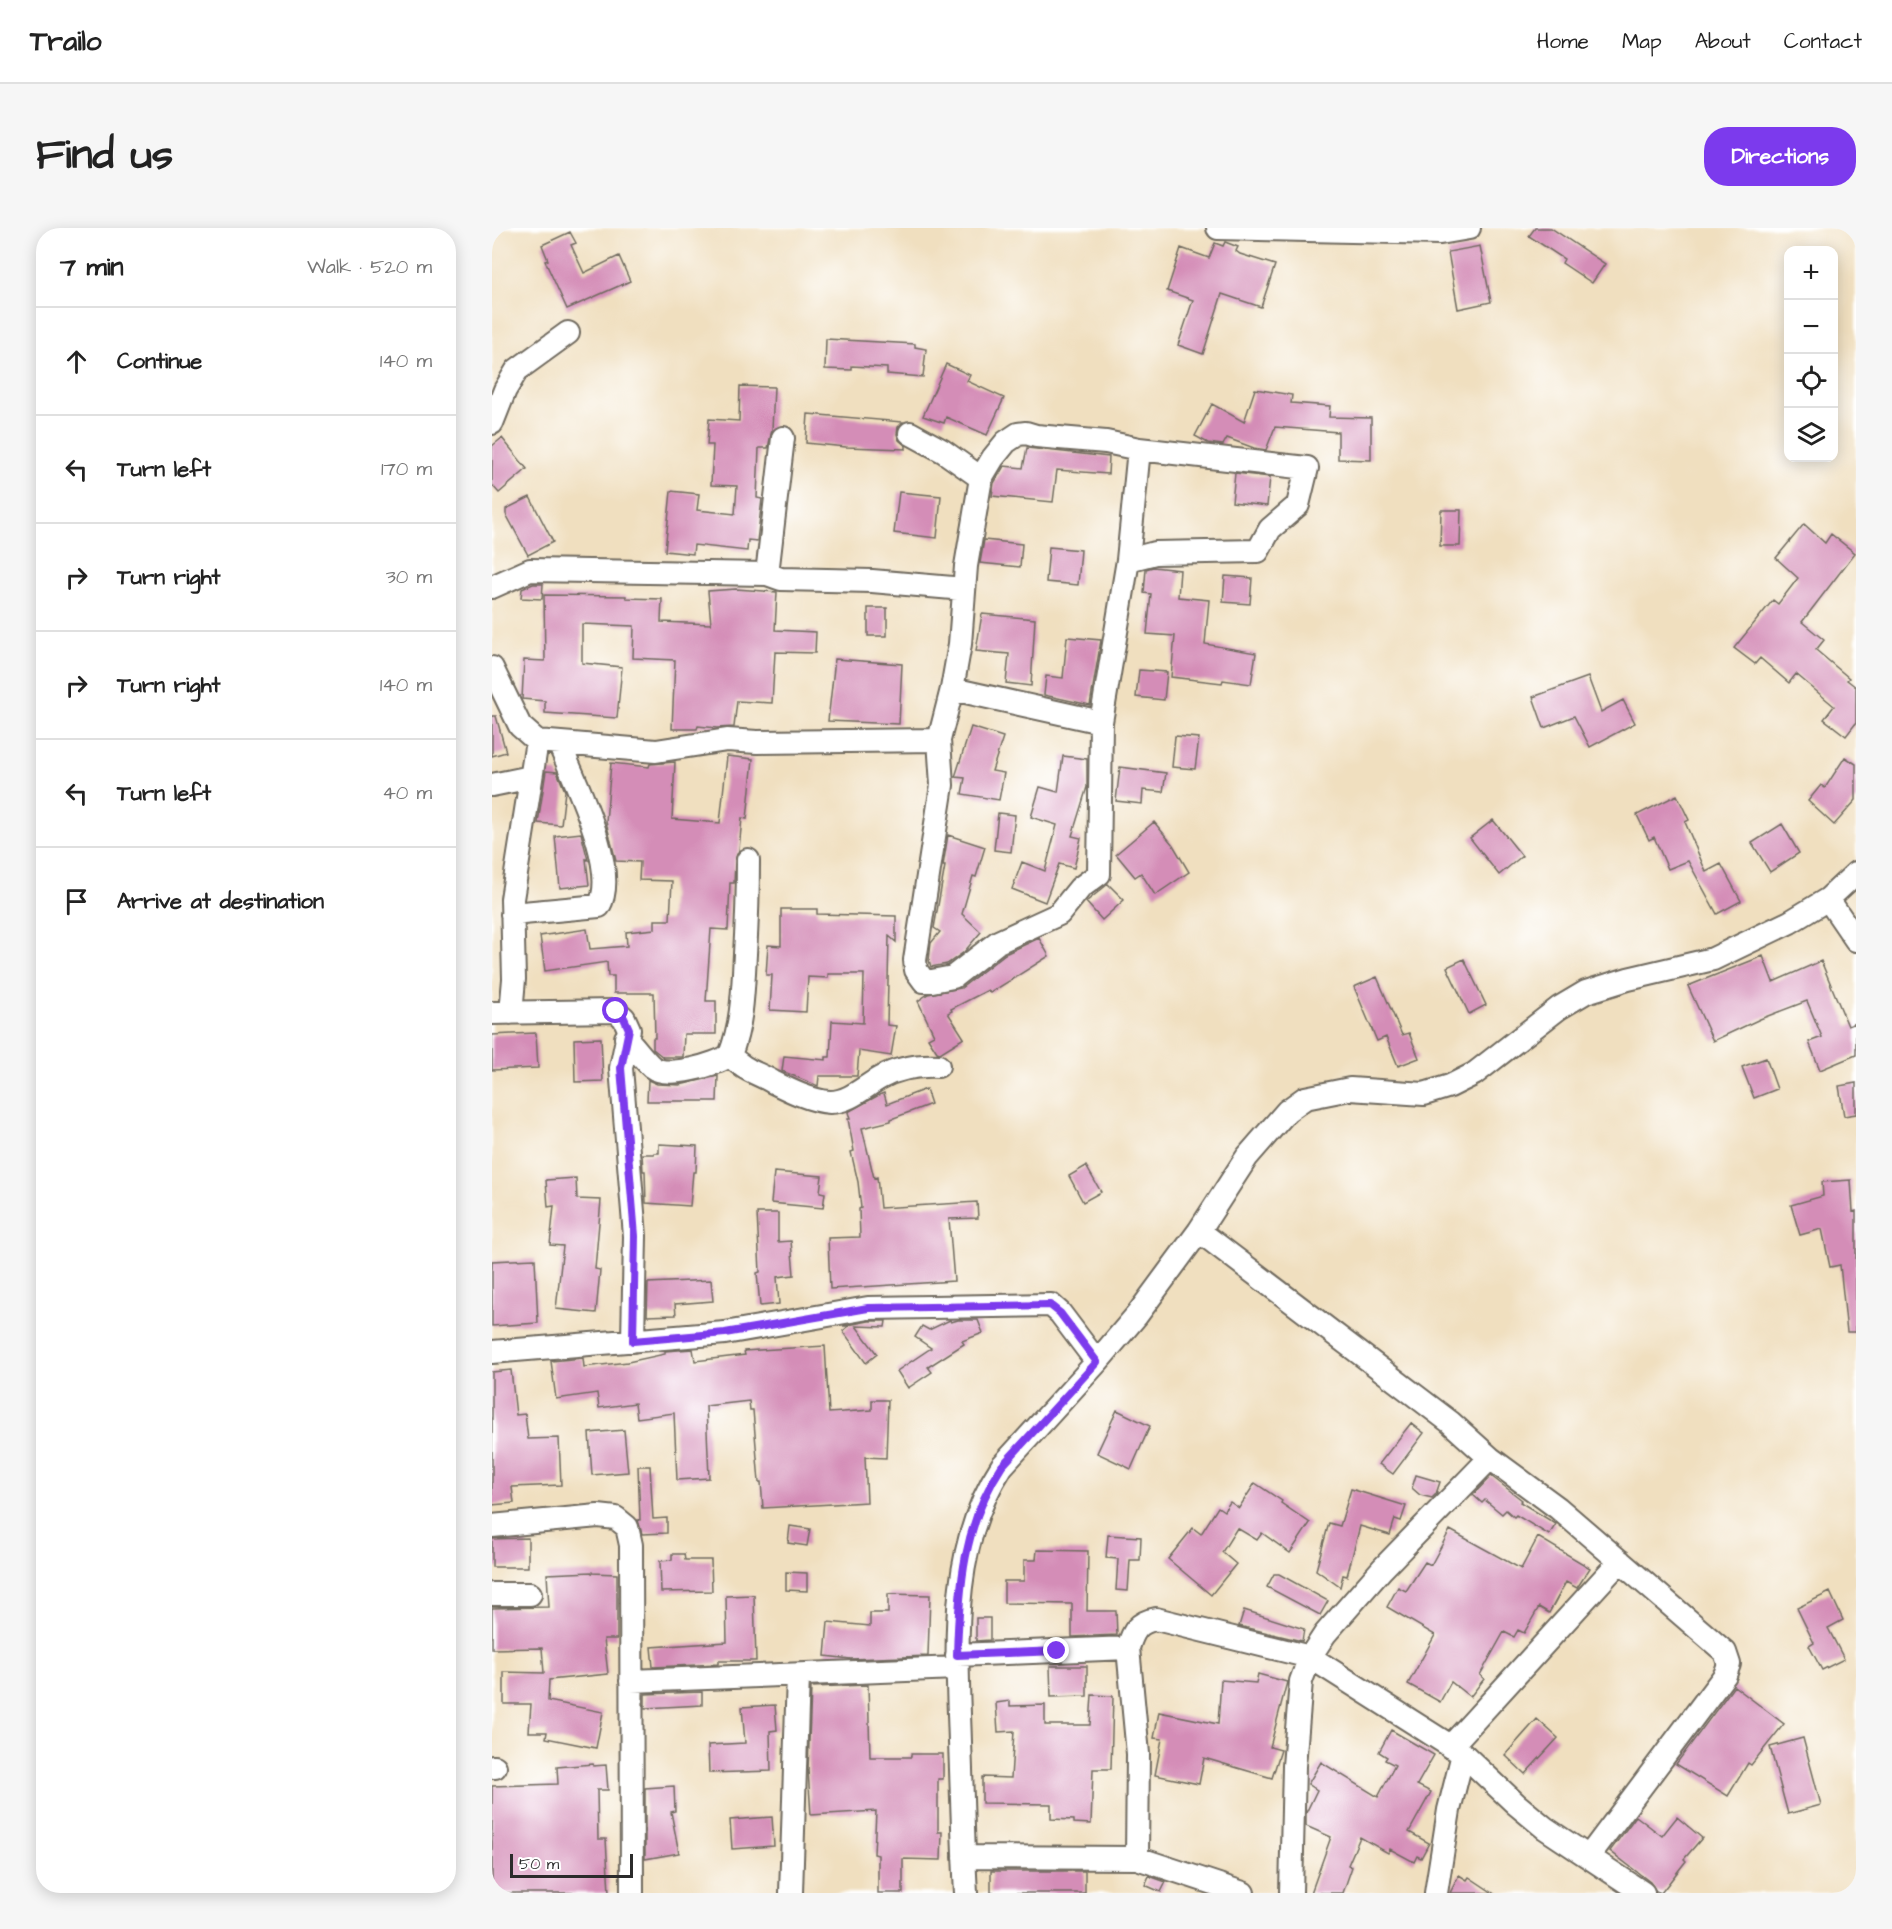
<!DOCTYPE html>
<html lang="en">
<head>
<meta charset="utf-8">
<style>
	:root { --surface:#fff; --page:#f6f6f6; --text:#222; --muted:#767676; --line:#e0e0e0; --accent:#7c3aed }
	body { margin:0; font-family:"Architects Daughter",sans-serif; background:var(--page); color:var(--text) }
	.controls { position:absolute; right:18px; top:18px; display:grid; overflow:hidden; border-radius:12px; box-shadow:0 3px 15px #0003 }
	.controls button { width:54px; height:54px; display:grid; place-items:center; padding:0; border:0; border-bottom:2px solid var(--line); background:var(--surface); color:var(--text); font:30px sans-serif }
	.scale { position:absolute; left:18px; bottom:15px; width:123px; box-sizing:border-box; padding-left:6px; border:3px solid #2b2b2b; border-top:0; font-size:16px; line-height:21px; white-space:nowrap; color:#2b2b2b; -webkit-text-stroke:4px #fff; paint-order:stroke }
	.stop { position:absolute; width:18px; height:18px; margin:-14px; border:4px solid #7c3aed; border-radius:50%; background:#fff }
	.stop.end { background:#7c3aed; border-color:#fff; box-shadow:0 2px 6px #0008 }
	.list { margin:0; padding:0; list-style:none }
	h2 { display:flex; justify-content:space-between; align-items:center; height:78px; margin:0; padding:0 24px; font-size:26px }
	h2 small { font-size:20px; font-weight:400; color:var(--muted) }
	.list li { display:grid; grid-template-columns:39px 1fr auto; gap:18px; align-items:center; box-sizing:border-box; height:108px; padding:0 24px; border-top:2px solid var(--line) }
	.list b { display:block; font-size:22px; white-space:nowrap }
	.list em { font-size:20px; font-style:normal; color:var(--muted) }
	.icon { flex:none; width:33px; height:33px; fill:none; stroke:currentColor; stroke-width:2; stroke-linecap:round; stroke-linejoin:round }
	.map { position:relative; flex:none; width:1364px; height:1665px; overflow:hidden; border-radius:24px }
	header { display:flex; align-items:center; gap:36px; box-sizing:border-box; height:84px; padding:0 30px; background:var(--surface); border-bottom:2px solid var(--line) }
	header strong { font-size:28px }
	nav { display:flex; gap:33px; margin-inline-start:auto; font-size:21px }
	.intro { display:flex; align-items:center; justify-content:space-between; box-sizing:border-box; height:144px; padding:0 36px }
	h1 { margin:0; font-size:42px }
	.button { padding:15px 27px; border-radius:24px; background:var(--accent); color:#fff; font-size:21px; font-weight:700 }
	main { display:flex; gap:36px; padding:0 36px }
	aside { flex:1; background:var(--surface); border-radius:24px; box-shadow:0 3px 15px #0003 }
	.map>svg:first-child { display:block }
	.building { fill:#d48db7 }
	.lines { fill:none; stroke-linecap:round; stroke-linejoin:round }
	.minor-casing { stroke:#706a5f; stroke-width:26 }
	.minor { stroke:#fff; stroke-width:22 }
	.route { stroke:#7c3aed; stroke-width:8 }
</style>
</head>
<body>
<header>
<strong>Trailo</strong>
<nav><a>Home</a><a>Map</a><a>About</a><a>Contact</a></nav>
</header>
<div class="intro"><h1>Find us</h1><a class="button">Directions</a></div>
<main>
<aside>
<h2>7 min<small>Walk · 520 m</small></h2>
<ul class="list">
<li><svg class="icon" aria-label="ahead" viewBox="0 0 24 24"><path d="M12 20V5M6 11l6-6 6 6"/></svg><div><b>Continue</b></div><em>140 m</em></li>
<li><svg class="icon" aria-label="left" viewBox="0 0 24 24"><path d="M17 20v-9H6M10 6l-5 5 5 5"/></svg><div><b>Turn left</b></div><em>170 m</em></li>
<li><svg class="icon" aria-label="right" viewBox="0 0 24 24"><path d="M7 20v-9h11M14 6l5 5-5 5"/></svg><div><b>Turn right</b></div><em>30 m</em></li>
<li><svg class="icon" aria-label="right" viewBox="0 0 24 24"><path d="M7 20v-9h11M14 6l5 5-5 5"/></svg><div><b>Turn right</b></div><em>140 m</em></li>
<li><svg class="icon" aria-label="left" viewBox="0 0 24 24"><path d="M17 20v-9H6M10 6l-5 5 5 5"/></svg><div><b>Turn left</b></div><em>40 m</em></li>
<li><svg class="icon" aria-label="arrive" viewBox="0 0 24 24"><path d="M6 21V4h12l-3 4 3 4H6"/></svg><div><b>Arrive at destination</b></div></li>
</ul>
</aside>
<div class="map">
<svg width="1364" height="1665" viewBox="0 0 1364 1665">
	<rect width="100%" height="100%" fill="#fff"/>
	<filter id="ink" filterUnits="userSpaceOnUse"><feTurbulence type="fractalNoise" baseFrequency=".0167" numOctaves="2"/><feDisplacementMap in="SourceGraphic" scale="12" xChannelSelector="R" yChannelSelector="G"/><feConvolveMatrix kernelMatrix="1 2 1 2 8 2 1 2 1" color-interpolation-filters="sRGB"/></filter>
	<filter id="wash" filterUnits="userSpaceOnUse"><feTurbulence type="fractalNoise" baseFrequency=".008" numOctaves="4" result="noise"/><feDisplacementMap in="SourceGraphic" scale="24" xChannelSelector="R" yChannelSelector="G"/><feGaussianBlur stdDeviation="1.35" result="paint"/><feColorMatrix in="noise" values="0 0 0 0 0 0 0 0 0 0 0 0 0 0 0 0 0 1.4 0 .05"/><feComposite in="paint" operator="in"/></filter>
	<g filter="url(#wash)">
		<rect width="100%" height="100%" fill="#f0dfbf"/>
		<g id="blocks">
			<path class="building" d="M1043 0H1059L1113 36 1100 55 1070 35 1072 31 1037 8Z
				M78 4 84 15 79 17 92 45 127 28 138 53 75 81 53 33 56 32 50 17Z
				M733 14 746 19 744 23 748 26 783 37 769 79 730 66 711 126 686 117 701 72 675 63 689 20 717 30 723 15 731 18Z
				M988 18 999 74 966 81 956 24Z
				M334 111 423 116V119L434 121 431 149 395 146V140L360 138V142L333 141Z
				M454 136 478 147 475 153 512 170 495 207 454 189 452 195 431 188Z
				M248 158 282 159 280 202 276 220H267L265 270 270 271 265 313 256 312 255 323 202 317 201 326 173 323 179 263 207 266 205 282 243 286 245 258 219 257 221 217H215L217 191 247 193Z
				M763 161 800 167 799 175 838 178 837 189 879 190V232L846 231V204L783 199 774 222 762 220 735 210 731 217 716 215 703 208 720 176 752 194Z
				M316 186 411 194 406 199 405 206 407 212 414 218V221L354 219 314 215Z
				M10 210 35 241 7 265 0 257V218Z
				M535 220 617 229 616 246 565 242 561 274 500 268 502 255 512 238 531 240Z
				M743 245 778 249 775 278 740 274Z
				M407 264 449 268 445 310 402 305Z
				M38 269 61 314 36 327 14 286V281Z
				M949 282H969L968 318H948Z
				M1312 296 1333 315 1339 306 1363 325 1310 394 1332 412 1324 422 1357 450 1355 452 1364 459V495L1354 508 1332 491 1342 478 1304 446 1297 455 1268 430 1263 436 1242 420 1281 372 1286 376 1306 350 1284 330Z
				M492 312 530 316 528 339 488 335Z
				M557 319 589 322 586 357 554 354Z
				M661 339 688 342 686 369 717 372 713 416 764 425 759 456 731 452 730 455 679 449 683 408 655 406 659 366 652 365 654 341Z
				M733 348 760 350 758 376 731 374Z
				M41 356H51L50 371 29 370 30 361Z
				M244 361 285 364 283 402 324 404 323 425 283 424 280 475 245 473 242 499 225 500 206 498 205 501H180L183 432 141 430 142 398 90 396V435L130 439 125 490 53 485V473L30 471 32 432 53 433 52 367 134 368V370L170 371 169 394 219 396 216 363Z
				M376 380H395V408H376Z
				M490 386 543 391 539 458 514 455 517 426 484 423Z
				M575 409 609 412 598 477 552 467 554 448 571 450Z
				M343 431 410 436 407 496 336 493Z
				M647 442 675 444 672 472 644 469Z
				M1096 449 1109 484 1131 472 1143 495 1098 519 1082 488 1052 500 1041 469Z
				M0 488H4L14 524 0 528Z
				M479 499 511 509 500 543 512 545 507 572 470 566 473 550 463 549Z
				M683 508 707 510 703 541 680 539Z
				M235 528 261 531 255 591 250 590 247 622 243 632 242 655H238L236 702 219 701 214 773H224V806H192L191 829H171L161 821V810H163L162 765H122V748H116L115 734 53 743 48 708 95 701 98 721 135 718 134 704 163 701V692H178L180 653 147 652 148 634 124 633 114 594 119 535 157 539 158 536 183 534 180 591 228 595Z
				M571 528 595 531V559L580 608 589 610 582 640 567 636 553 674 520 661 530 634 553 643 565 597 539 589 548 559 566 564Z
				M1353 529 1364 536V572L1342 597 1316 573 1329 557 1333 560Z
				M628 539 674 545 671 564 651 562 650 576 624 573Z
				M54 543 65 544 73 563 69 597 46 595Z
				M1185 567 1197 592 1193 594 1214 644 1229 636 1249 673 1225 686 1196 633 1176 641 1162 609 1157 612 1145 587Z
				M506 585 523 587 519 624 502 622Z
				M1001 592 1030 628 1007 647 978 610Z
				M662 594 681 617 697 644 663 667 649 645 643 649 624 626Z
				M1290 596 1307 625 1278 644 1260 615Z
				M89 605 96 632 94 631 97 657 68 660 63 608Z
				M456 607 493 619 484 649 481 648 470 686 489 704 472 724 455 736 439 739 437 732 439 715 448 704 442 700 453 638H451Z
				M616 656 632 672 610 692 594 674Z
				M289 681H325V686L404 688V714L397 708 395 797 404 798 399 828 367 823 365 848H327L326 858 290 843 292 828 334 832V829H338L340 793 371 795 372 746H336V750L316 749 314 784 278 782 280 747H274L276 717 289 718Z
				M547 710 557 728 498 765 496 762 459 781 460 783 456 785 472 810 448 825 445 824 436 810 442 807 426 773 436 766 469 760 513 726Z
				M1271 728 1281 754 1329 733 1356 798 1364 795V827L1328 842 1317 814 1330 809 1315 773 1268 791 1221 813 1196 758Z
				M972 731 994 777 977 786 955 739Z
				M885 749 910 807 917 805 927 830 906 838 894 809 885 813 862 759Z
				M44 805 46 840 0 842V807Z
				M109 810 111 853 83 854 82 811Z
				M1274 830 1285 861 1262 870 1250 839Z
				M226 848 225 873H155L156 852 165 856 188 857Z
				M1364 855V886L1352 888 1347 858Z
				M434 861 439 876 399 891V893L370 900 382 950 385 949 388 980 485 974 486 990 457 991 462 1053 338 1061 336 1010 368 1009 367 981 369 980 366 954 359 924 362 923 356 891H358L356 884 387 867 392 865 395 876Z
				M167 916 205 918 204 944H201L198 978 154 975 153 943H151L150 926H162V925H167Z
				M594 938 609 964 591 974 577 948Z
				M282 944 330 948 328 964 333 965 331 980 279 975Z
				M84 950 85 971 109 972 103 1041 108 1042 104 1085 64 1081 71 1018 58 1017 62 978 56 979 54 952Z
				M1359 952 1361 984 1364 983V1104H1355L1348 1037 1338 1039 1330 1001 1308 1007 1299 977 1331 968 1330 954Z
				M265 985H286V1014L299 1013 302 1047 285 1049 287 1076 268 1078 265 1045 268 1044Z
				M43 1031 46 1095 0 1098V1033Z
				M219 1052 221 1073 183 1076 184 1087 155 1088 156 1055Z
				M458 1092 459 1094 466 1092H486L491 1105 470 1113 472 1116 436 1139 440 1144 416 1160 405 1143 439 1120 423 1109 430 1098 437 1102Z
				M377 1093H394L393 1099 364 1098 385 1126 374 1135 351 1103 357 1098H351Z
				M333 1118 337 1185 380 1182V1172H396L394 1230 373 1229 375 1274 271 1280 269 1254H267L261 1182H258L257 1173 214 1178 217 1250 185 1252 182 1185 145 1190 143 1175 107 1180 105 1165 64 1171 59 1133 91 1130 92 1139 136 1134 173 1126V1123L201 1121 203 1133 253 1127 252 1123Z
				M19 1142 24 1187 33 1186 36 1211 67 1210 69 1257 20 1259 22 1275 0 1277V1144Z
				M625 1182 658 1198 639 1241 605 1225Z
				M919 1195 932 1205 901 1246 887 1236Z
				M132 1202 136 1244 100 1247 97 1205Z
				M146 1238H158L161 1291 175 1290V1305L150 1306 146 1292H148Z
				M924 1247 948 1254 944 1266 940 1270 928 1267 920 1260Z
				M999 1248 1030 1272 1028 1274 1064 1296 1057 1307 1024 1287 1022 1289 1014 1282 1010 1286 993 1272 990 1275 981 1267Z
				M763 1255 790 1273 789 1275 818 1295 798 1325 770 1305 765 1312 745 1300 730 1324 744 1336 719 1367 676 1331 701 1300 709 1306 726 1279 732 1283 738 1274 747 1280Z
				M859 1261 914 1278 909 1293 903 1291 898 1307 868 1298 855 1348 851 1347 848 1359 824 1342 837 1295 848 1298Z
				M298 1298 318 1301 315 1318 296 1315Z
				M958 1302 1029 1341 1046 1309 1098 1340 1085 1360 1074 1354 1057 1385 1047 1379 1032 1405 1026 1402 1022 1409 1012 1404 988 1447 992 1451 978 1469 959 1454 948 1474 916 1456 943 1407 895 1379 906 1359 914 1363 933 1334 939 1337Z
				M616 1307 649 1309 648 1332H638L636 1363 624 1362 626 1331 614 1330Z
				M36 1310V1339H0V1311Z
				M545 1322 596 1323 595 1383H624L625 1407 580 1409V1376L512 1375V1353H532V1332H544Z
				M180 1326H192L193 1332H219L220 1363 169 1364 168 1333 180 1332Z
				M100 1344V1345L125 1346V1411H112L116 1446 57 1452 56 1473 111 1484 104 1520 54 1510 55 1504H37L39 1476H12V1444L52 1445 50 1420 0 1421V1380L57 1379 55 1346Z
				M294 1344 315 1345V1363L294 1362Z
				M782 1346H787L836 1373 828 1387 775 1359Z
				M1338 1364 1351 1392 1336 1400 1352 1431 1330 1442 1317 1418 1322 1415 1305 1380Z
				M396 1366 438 1367 436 1428 359 1431 333 1428 336 1394 378 1398V1385H396Z
				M262 1367 264 1433H226V1436L161 1439 159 1419 235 1414 234 1368Z
				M752 1382 812 1401 810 1413 747 1398Z
				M484 1390H498V1412L484 1413Z
				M558 1438H595V1468L559 1469Z
				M766 1446 795 1454 778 1519 789 1522 780 1550 712 1530 707 1556 663 1547 670 1511 662 1510 667 1484 726 1496 729 1452 764 1455Z
				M376 1457 378 1529H419V1526H451V1551H446V1604H450L449 1632 411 1631V1665H386V1627L382 1626 384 1583 319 1587 316 1542 319 1459Z
				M1242 1458 1292 1496 1259 1537 1256 1535 1236 1568 1184 1536Z
				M210 1464V1477L153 1480V1466Z
				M600 1467 621 1468 619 1541H601L599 1596 582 1595V1592L559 1591V1576L490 1575V1549L519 1550 522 1503 506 1504 504 1475 518 1473V1478L553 1477V1497H598Z
				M283 1477 285 1502 278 1503 279 1543 217 1545 216 1517 253 1515 250 1479Z
				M1045 1491 1066 1510 1033 1546 1013 1527Z
				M899 1502 942 1527 925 1557 939 1564 917 1604 937 1615 929 1630 925 1628 922 1634 898 1621 896 1625 868 1609 856 1637 860 1639 851 1665H819L839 1609 814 1598V1585L825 1562 816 1556 829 1534 886 1569 903 1537 893 1532 895 1529 887 1524Z
				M1311 1510 1329 1577 1296 1586 1278 1519Z
				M101 1536V1538L114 1537 116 1562H105L106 1611H114L117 1665H0V1558L66 1556 65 1539Z
				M182 1558 183 1583 179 1584 187 1625 153 1631V1560Z
				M1144 1588 1170 1608 1185 1589 1210 1610 1192 1631 1194 1633 1169 1665 1164 1663 1158 1654 1118 1623Z
				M280 1589 282 1618 240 1621 238 1592Z
				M499 1643H593V1665H499Z
				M967 1647 975 1652 977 1649 1001 1665H958Z
				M657 1648 674 1654 669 1664 653 1657Z"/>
		</g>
	</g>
	<g filter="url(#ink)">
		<use href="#blocks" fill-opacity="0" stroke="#706a5f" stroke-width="1.5"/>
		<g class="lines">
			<defs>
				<path id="minor" d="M726 0 948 5 977 0
					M0 195 13 162 25 142 76 105
					M418 205 451 223 489 250
					M636 332 663 325 766 323 778 301 806 277 815 240 647 221 614 214 544 208 534 205 526 206 514 214 501 230 489 250 474 338 468 416 460 461 447 512 450 557 423 732 424 742 432 753H440L461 749 506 714 567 686 588 660 607 646 609 494 636 332 647 221
					M275 346 291 210
					M0 359 38 342 275 346 289 351 380 353 472 361
					M0 440 28 498 45 513 20 671 22 751 19 785
					M460 461 609 494
					M45 513 164 523 235 512 265 514 447 512
					M0 557 39 549
					M1336 671 1364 712
					M20 686 107 678C128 642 82 552 67 515
					M0 785 124 783 132 790 137 801 129 840 143 1008 141 1113
					M134 810C143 819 151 831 160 839 175 851 224 837 238 827 251 794 251 760 253 726 255 694 256 664 256 632
					M238 827C252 843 264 844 281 854 297 862 319 873 338 874 357 874 372 859 388 850 406 840 425 837 446 838
					M707 1003 958 1194 998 1230 1066 1280 1233 1424 1237 1436 1233 1447 1097 1628
					M0 1124 233 1105 376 1080 559 1077 568 1085 605 1134
					M0 1298 106 1288 124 1290 135 1299 139 1317 140 1665
					M0 1366H38
					M636 1420C641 1403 646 1394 664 1391L818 1429 971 1526 1024 1576 1053 1600 1151 1665
					M465 1427 636 1420 646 1526 645 1630
					M139 1453 465 1440
					M958 1519 1128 1333
					M0 1539H3
					M472 1629 645 1630 751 1665
					M299 1665 306 1447
					M474 1665C471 1615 470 1564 468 1514 465 1421 456 1320 510 1238L605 1134 645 1087 707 1003 755 929 795 883 813 870 858 861 932 866 958 858 982 846 1067 780 1094 764 1136 751 1221 731 1298 694 1336 671 1364 645
					M799 1665 802 1538 809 1453 818 1429 833 1406 890 1341 998 1230
					M944 1665 957 1582 971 1526"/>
			</defs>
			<use href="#minor" class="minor-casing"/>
			<use href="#minor" class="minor"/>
		</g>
	</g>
	<g class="lines" filter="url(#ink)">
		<path class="route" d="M124 783 132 790 137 801 129 840 143 1008 141 1113 233 1105 376 1080 558 1077 568 1085 605 1134 510 1238C471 1297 467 1359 465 1427L565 1423"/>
	</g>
</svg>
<div class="controls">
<button>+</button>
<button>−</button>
<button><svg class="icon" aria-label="locate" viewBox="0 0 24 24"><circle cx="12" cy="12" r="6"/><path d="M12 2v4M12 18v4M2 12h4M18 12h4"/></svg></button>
<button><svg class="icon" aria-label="layers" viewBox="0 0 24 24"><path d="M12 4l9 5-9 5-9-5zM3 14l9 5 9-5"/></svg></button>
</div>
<div class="scale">50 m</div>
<div class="stop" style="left:124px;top:783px"></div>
<div class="stop end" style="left:565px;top:1423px"></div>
</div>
</main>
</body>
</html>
